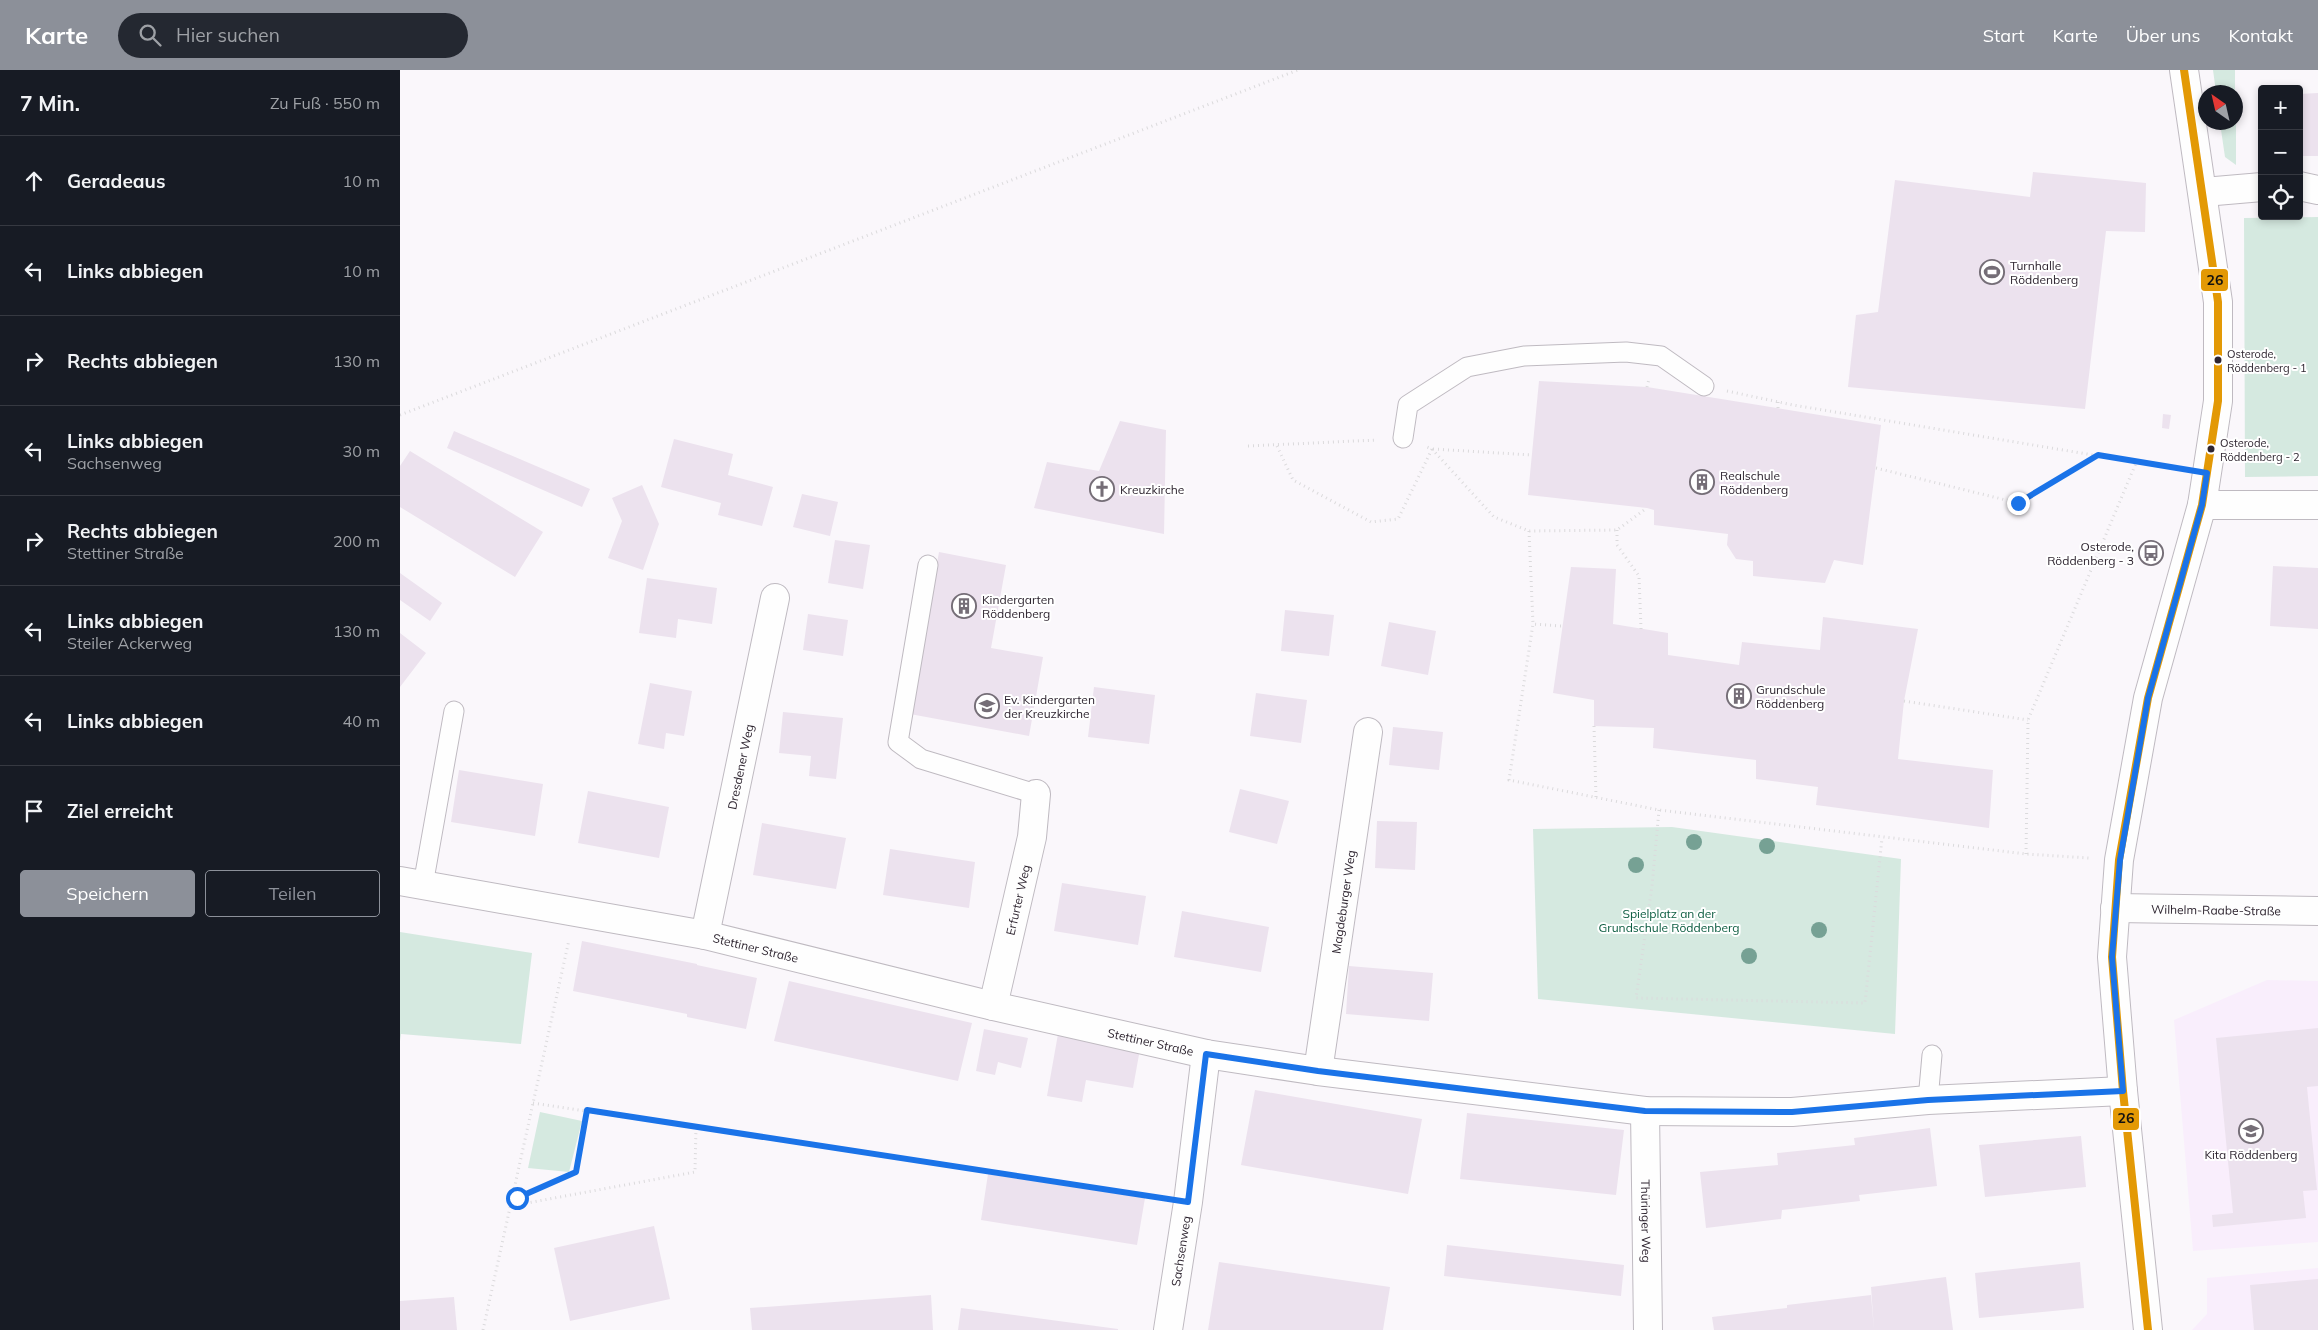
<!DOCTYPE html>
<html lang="de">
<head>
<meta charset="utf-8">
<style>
	:root { --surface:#171b24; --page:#242831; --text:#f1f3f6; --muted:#9ea1a6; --line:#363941; --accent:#8c9099 }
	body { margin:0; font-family:Mulish,sans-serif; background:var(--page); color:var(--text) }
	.controls { position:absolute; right:15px; top:15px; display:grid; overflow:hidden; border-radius:5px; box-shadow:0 2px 8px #0003 }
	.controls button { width:45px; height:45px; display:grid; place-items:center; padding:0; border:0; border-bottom:1px solid var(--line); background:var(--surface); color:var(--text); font:25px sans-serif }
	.compass { position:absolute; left:1798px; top:15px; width:45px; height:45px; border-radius:50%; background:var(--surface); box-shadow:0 2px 8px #0003; rotate:326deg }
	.stop { position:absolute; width:15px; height:15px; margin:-11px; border:4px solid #1a73e8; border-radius:50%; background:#fff }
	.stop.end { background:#1a73e8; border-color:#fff; box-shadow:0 1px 5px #0008 }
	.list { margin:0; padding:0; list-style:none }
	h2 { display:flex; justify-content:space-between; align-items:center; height:65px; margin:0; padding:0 20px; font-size:21px }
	h2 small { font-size:16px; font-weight:400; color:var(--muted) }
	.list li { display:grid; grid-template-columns:32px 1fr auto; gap:15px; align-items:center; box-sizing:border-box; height:90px; padding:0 20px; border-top:1px solid var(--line) }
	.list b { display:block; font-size:19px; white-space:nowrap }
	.list p { margin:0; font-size:16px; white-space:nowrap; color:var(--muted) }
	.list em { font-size:16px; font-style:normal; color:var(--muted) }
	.actions { display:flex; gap:10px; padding:15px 20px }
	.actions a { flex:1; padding:11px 0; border:1px solid var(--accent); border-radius:5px; text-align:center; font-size:18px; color:var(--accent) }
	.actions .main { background:var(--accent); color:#fff }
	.icon { flex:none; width:28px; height:28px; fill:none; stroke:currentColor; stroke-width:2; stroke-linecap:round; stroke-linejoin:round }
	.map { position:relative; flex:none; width:1918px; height:1260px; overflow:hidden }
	header { display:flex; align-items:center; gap:30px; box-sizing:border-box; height:70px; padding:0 25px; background:var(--accent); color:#fff }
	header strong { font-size:24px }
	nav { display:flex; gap:28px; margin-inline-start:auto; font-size:18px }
	.search { width:350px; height:45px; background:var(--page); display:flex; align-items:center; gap:12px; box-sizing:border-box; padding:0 18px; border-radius:28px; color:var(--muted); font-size:19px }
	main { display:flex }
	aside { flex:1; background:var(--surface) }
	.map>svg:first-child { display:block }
	.built { fill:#f9eefc }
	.green { fill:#d5e9e0 }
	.building { fill:#ece2ee }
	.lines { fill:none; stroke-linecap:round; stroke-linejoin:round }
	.lane-casing { stroke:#bfbac1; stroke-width:21 }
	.street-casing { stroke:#bfbac1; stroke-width:30 }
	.path { stroke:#dbdadc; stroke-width:3; stroke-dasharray:1 4; stroke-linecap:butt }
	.lane { stroke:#fefefe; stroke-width:19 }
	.street { stroke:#fefefe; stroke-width:28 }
	.bus-1-casing { stroke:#fff; stroke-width:11 }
	.bus-1 { stroke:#e39905; stroke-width:8 }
	.tree { fill:#76a194 }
	.route { stroke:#1a73e8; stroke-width:6 }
	.bus-dot { fill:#2e2530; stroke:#fff; stroke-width:2 }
	.labels { text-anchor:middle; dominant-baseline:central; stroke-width:4; stroke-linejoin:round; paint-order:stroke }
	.bus-label { font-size:11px; fill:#2e2530; stroke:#fff; text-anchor:start }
	.poi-label { font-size:12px; fill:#2e2530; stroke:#fff; text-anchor:start }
	.street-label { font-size:12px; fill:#2e2530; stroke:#fff }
	.park-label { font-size:12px; fill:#0a5b3f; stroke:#fff }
	.line-badge { stroke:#fff; stroke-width:2 }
	.pale-badge-label { font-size:14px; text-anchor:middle; font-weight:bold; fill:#111 }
</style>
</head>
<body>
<header>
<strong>Karte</strong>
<div class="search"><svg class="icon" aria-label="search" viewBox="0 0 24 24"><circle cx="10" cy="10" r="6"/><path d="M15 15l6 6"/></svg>Hier suchen</div>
<nav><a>Start</a><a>Karte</a><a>Über uns</a><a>Kontakt</a></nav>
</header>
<main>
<aside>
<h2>7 Min.<small>Zu Fuß · 550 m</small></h2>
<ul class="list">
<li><svg class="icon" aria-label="ahead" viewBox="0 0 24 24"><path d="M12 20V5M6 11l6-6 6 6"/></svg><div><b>Geradeaus</b></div><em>10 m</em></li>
<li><svg class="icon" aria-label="left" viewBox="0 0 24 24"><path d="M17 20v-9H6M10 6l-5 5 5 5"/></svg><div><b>Links abbiegen</b></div><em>10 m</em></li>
<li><svg class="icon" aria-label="right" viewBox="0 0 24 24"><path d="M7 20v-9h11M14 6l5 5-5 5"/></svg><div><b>Rechts abbiegen</b></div><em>130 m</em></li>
<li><svg class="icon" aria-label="left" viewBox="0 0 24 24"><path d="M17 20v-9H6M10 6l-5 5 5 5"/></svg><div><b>Links abbiegen</b><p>Sachsenweg</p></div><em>30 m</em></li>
<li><svg class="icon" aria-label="right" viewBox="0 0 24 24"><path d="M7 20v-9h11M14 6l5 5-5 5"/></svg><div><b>Rechts abbiegen</b><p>Stettiner Straße</p></div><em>200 m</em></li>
<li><svg class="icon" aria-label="left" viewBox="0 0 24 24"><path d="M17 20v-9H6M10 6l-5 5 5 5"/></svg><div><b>Links abbiegen</b><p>Steiler Ackerweg</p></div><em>130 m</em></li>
<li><svg class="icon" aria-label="left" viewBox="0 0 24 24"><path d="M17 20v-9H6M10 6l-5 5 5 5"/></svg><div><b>Links abbiegen</b></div><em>40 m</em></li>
<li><svg class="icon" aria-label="arrive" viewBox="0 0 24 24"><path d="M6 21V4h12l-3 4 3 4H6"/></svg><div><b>Ziel erreicht</b></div></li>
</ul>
<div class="actions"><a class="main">Speichern</a><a>Teilen</a></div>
</aside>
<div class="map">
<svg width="1918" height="1260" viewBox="0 0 1918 1260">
	<rect width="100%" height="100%" fill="#faf7fb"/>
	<path class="built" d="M1867 910 1918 911V1172L1793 1181 1774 950Z
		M1918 1198V1260H1792L1807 1244V1208Z"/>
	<path class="green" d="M1813 0H1835V22H1816Z
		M1836 35V95L1825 87 1820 53 1836 52Z
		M1918 147V406L1845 407 1844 148Z
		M1272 757 1501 789 1495 964 1138 929 1133 759Z
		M0 862 132 883 121 974 1 964 0 971Z
		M140 1042 182 1051 169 1102 128 1098Z"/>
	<path class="building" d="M1918 23V86H1899V24Z
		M1633 102 1746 113 1745 162 1706 161 1685 339 1448 317 1456 245 1478 242 1495 110 1630 127Z
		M1139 311 1247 317 1481 355 1463 495 1434 490 1425 513 1353 506V491L1336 489 1327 475 1328 464 1254 455V440L1247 438 1128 425Z
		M1763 344 1771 345 1769 359 1762 358Z
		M720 351 766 360 764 464 634 438 647 392 699 401Z
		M54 361 190 419 182 437 47 378Z
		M274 369 333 384 328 405 373 417 362 456 318 445 321 433 261 417Z
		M10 381 143 462 115 507 0 437V396Z
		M242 415 259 454 243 500 208 488 222 451 212 428Z
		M402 424 438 432 430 466 393 457Z
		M435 470 470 475 463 519 428 513Z
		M539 482 606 495 591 578 643 587 629 666 510 644Z
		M1873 496 1918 498V559L1870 556Z
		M1171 497 1216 499 1213 554 1268 563V585L1339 595 1342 572 1420 580 1423 547 1518 559 1504 631 1498 689 1593 700 1589 758 1416 735 1418 717 1356 709V690L1253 678 1254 658 1194 656V630L1153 623Z
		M0 503 42 533 30 551 0 530Z
		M247 508 317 518 312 554 278 549 276 568 239 563Z
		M885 540 934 545 929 586 881 581Z
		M408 544 448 550 443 586 403 580Z
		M989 552 1036 561 1028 605 981 596Z
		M0 563 26 583 0 617Z
		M250 613 292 621 284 666 266 663 264 679 238 674Z
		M694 617 755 625 749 674 688 667Z
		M856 623 907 630 901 673 850 666Z
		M383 642 443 648 436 709 409 706 411 686 379 683Z
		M993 657 1043 662 1039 700 989 695Z
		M59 700 143 714 135 766 51 752Z
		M840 719 889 731 877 774 829 762Z
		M188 721 269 737 259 788 178 773Z
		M977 751 1017 752 1015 800 975 798Z
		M362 753 446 768 436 819 353 805Z
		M490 779 575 792 569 838 483 825Z
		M662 813 746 826 738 875 654 861Z
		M782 841 869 857 861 902 774 887Z
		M182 871 297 894V895L357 908 346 959 287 947V944L173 921Z
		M949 896 1033 903 1029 951 946 944Z
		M389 911 572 953 558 1011 374 971Z
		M1918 958V1016L1907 1017 1917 1120 1903 1121 1906 1148 1813 1157 1812 1145 1833 1143 1816 968Z
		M584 959 628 968 621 998 598 992 595 1005 576 1001Z
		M658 964 740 979 733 1018 686 1010 682 1032 647 1026Z
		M855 1020 1022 1049 1008 1124 841 1095Z
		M1067 1043 1224 1060 1216 1125 1060 1109Z
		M1530 1058 1537 1116 1459 1125 1460 1131 1382 1140 1381 1149 1306 1158 1300 1102 1378 1095 1377 1083 1455 1075 1454 1068Z
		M1681 1066 1686 1117 1585 1127 1579 1075Z
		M588 1104 745 1128 737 1175 581 1150Z
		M254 1156 270 1229 170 1251 154 1178Z
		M1047 1175 1224 1195 1221 1226 1044 1206Z
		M819 1192 990 1217 983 1260H808Z
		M1680 1192 1684 1238 1579 1248 1575 1203Z
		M1546 1207 1553 1260H1474L1471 1217Z
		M1918 1209V1260H1854L1850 1215Z
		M531 1225 533 1260H352L350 1238Z
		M1471 1225 1474 1260H1314L1312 1247 1387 1238V1235Z
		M54 1227 57 1260H0V1231Z
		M561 1238 718 1259V1260H558Z"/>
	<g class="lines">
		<defs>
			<path id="lane" d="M1003 368 1008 335 1067 297 1124 286 1226 282 1261 286 1304 316
				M528 495 498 672 521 689 636 724
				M23 815 54 641
				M1528 1030 1532 985"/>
			<g id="street">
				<path d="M1899 116 1918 120"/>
				<path d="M1804 122 1862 117"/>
				<path d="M1802 435H1918"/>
				<path id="s1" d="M0 811 305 865 593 936 806 984 918 1001 1245 1041 1392 1042 1528 1030 1723 1021"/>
				<path id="s2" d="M1715 838 1918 841"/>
				<path id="s3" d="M305 865 375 528"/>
				<path id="s4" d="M593 936 632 767 636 724"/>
				<path id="s5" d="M918 1001 968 662"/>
				<path id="s6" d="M1245 1041 1248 1260"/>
				<path id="s7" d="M768 1260 788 1132 806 984"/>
				<path d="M1748 1260 1723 1021 1712 887 1719 790 1748 628 1802 435 1818 331V232L1784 0"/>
			</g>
		</defs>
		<use href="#lane" class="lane-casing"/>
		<use href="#street" class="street-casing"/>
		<path class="path" d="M1247 317 1249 309
			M1327 321 1393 335 1777 399
			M1378 332V340
			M0 345 898 0
			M848 376 977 370
			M877 376 893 410 971 452 998 449 1032 379 1027 377
			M1032 379 1094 447 1129 461 1217 460 1247 438
			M1033 379 1132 385
			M1476 398 1618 433 1698 385
			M1217 460V475L1239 506 1241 559
			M1129 461 1133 554
			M1161 556 1133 554 1109 710 1259 740 1626 784 1689 788
			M1504 631 1628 650
			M1194 656 1196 728
			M1259 740 1252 816 1236 928 1465 933 1482 768
			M1626 784 1628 650 1736 393
			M133 1033 758 1128
			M117 1128 176 1103 187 1041
			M111 1136 295 1102 296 1057
			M83 1260 169 870"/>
		<use href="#lane" class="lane"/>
		<use href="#street" class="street"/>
		<defs>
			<path id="bus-1" d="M1748 1260 1723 1021 1712 887 1719 790 1748 628 1802 435 1818 331V232L1784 0"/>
		</defs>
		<use href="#bus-1" class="bus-1-casing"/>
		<use href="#bus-1" class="bus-1"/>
	</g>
	<g class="tree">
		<circle cx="1294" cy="772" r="8"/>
		<circle cx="1367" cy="776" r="8"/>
		<circle cx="1236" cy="795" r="8"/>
		<circle cx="1419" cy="860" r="8"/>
		<circle cx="1349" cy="886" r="8"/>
	</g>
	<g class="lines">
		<path class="route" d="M117 1128 176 1102 187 1040 788 1132 806 984 918 1001 1245 1041 1392 1042 1528 1030 1723 1021 1712 887 1720 790 1748 628 1802 435 1807 403 1698 385 1618 433"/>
	</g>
	<defs>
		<symbol id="stadium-ring" viewBox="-11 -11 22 22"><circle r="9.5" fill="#fff" stroke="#756e77" stroke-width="1.5"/><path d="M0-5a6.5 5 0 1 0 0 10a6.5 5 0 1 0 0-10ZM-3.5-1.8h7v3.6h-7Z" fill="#756e77"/></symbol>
		<symbol id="building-ring" viewBox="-11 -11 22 22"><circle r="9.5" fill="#fff" stroke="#756e77" stroke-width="1.5"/><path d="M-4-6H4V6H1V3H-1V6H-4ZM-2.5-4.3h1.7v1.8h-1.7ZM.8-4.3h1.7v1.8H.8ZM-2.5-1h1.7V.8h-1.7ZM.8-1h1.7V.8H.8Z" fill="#756e77"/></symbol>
		<symbol id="church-ring" viewBox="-11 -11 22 22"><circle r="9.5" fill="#fff" stroke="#756e77" stroke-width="1.5"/><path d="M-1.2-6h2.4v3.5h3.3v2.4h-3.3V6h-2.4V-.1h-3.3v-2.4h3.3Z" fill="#756e77"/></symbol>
		<symbol id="bus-ring" viewBox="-11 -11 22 22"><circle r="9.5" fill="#fff" stroke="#756e77" stroke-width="1.5"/><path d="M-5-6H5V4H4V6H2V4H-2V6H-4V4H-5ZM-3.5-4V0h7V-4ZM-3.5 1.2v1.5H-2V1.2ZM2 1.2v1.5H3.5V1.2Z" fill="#756e77"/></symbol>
		<symbol id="school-ring" viewBox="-11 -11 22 22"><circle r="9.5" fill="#fff" stroke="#756e77" stroke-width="1.5"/><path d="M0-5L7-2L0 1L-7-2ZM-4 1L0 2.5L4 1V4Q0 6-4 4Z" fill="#756e77"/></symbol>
	</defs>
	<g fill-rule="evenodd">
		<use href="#stadium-ring" x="1578" y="188" width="28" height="28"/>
		<use href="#building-ring" x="1288" y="398" width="28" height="28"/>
		<use href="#church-ring" x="688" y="405" width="28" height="28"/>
		<use href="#bus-ring" x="1737" y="469" width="28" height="28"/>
		<use href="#building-ring" x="550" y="522" width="28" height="28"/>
		<use href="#building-ring" x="1325" y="612" width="28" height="28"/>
		<use href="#school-ring" x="573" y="622" width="28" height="28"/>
		<use href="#school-ring" x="1837" y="1047" width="28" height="28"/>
	</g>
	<g class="bus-dot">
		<circle cx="1818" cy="290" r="4.5"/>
		<circle cx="1811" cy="379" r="4.5"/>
	</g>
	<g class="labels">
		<g class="bus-label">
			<text x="1827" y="284">Osterode,<tspan x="1827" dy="14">Röddenberg - 1</tspan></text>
			<text x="1820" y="373">Osterode,<tspan x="1820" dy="14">Röddenberg - 2</tspan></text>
		</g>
		<g class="poi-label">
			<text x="1610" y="195">Turnhalle<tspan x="1610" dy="14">Röddenberg</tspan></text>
			<text x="1320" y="405">Realschule<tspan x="1320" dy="14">Röddenberg</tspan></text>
			<text x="720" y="419">Kreuzkirche</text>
			<text x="1734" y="476" text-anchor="end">Osterode,<tspan x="1734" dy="14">Röddenberg - 3</tspan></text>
			<text x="582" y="529">Kindergarten<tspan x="582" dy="14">Röddenberg</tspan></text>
			<text x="1356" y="619">Grundschule<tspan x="1356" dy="14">Röddenberg</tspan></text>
			<text x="604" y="629">Ev. Kindergarten<tspan x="604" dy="14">der Kreuzkirche</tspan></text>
			<text x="1851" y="1084" text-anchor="middle">Kita Röddenberg</text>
		</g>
		<g class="street-label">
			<text stroke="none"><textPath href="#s3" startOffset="172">Dresdener Weg</textPath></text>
			<text stroke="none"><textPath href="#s4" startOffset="109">Erfurter Weg</textPath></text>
			<text stroke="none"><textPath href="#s5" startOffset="171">Magdeburger Weg</textPath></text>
			<text stroke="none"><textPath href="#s2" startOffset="101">Wilhelm-Raabe-Straße</textPath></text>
			<text stroke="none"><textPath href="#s1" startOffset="362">Stettiner Straße</textPath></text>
			<text stroke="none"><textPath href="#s1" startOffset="768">Stettiner Straße</textPath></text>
			<text stroke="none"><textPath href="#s6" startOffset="110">Thüringer Weg</textPath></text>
			<text stroke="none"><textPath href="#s7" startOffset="80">Sachsenweg</textPath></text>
		</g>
		<g class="park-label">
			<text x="1269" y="843">Spielplatz an der<tspan x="1269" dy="14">Grundschule Röddenberg</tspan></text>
		</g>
	</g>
	<g class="line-badge">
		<rect x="1800" y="198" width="29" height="24" rx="5" fill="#e39905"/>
		<rect x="1712" y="1037" width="28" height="24" rx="5" fill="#e39905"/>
	</g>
	<g class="pale-badge-label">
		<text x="1815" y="215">26</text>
		<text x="1726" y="1053">26</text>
	</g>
</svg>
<div class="controls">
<button>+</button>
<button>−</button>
<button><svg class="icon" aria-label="locate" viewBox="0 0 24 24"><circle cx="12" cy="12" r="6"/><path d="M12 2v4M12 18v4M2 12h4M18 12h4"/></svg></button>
</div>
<svg class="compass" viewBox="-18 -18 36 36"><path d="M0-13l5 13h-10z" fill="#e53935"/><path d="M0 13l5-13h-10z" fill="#9ea1a6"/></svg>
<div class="stop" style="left:117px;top:1128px"></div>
<div class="stop end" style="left:1618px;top:433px"></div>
</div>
</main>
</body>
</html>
